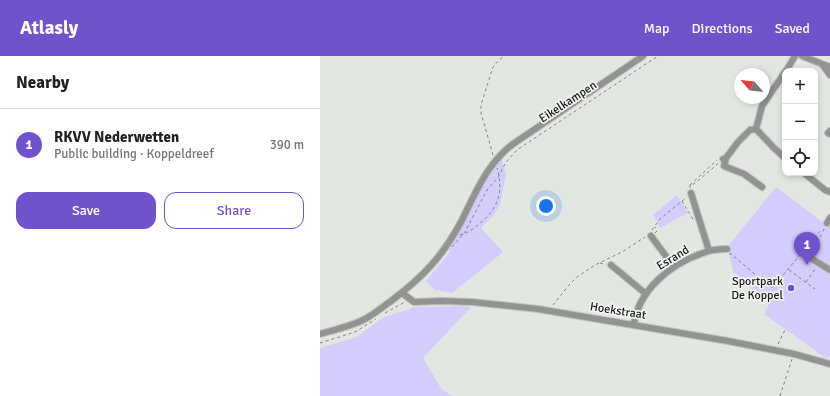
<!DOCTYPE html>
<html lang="en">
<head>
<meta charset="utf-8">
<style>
	:root { --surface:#fff; --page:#f6f6f6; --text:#202124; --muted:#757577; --line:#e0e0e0; --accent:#6f53cd }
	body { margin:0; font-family:Signika,sans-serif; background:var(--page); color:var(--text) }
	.controls { position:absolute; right:12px; top:12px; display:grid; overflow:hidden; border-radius:8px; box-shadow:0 2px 6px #0003 }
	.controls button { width:36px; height:36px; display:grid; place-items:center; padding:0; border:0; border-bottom:1px solid var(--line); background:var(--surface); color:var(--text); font:20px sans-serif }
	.compass { position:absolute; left:414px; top:12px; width:36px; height:36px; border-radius:50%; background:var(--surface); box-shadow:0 2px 6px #0003; rotate:297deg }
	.you { position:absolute; left:226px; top:150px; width:14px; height:14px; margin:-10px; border:3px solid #fff; border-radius:50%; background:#1a73e8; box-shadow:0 0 0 6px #1a73e833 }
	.badge { display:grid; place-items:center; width:26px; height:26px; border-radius:50%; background:var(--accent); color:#fff; font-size:13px; font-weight:700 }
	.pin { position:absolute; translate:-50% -33px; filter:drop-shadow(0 1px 2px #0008) }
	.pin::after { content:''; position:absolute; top:21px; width:14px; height:12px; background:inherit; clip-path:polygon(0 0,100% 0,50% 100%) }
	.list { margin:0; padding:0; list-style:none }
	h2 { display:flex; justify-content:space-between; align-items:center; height:52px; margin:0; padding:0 16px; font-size:17px }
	h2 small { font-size:13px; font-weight:400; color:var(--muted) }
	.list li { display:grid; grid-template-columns:26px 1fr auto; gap:12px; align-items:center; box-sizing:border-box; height:72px; padding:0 16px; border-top:1px solid var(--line) }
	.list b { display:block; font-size:15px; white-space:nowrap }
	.list p { margin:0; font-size:13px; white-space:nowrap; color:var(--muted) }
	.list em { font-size:13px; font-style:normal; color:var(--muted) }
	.actions { display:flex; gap:8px; padding:12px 16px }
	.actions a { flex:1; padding:9px 0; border:1px solid var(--accent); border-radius:12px; text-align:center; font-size:14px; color:var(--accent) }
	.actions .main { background:var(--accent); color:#fff }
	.icon { flex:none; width:22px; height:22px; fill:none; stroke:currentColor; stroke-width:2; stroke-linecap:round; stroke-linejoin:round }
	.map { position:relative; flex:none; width:510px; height:340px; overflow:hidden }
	header { display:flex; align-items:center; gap:24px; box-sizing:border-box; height:56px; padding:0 20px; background:var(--accent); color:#fff }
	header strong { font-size:19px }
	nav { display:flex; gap:22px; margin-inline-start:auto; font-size:14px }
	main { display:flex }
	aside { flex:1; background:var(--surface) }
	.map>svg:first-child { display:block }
	.green { fill:#d2cdfd }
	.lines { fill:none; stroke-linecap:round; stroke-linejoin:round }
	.minor-casing { stroke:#bfc2be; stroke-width:8 }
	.path { stroke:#80827f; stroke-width:1; stroke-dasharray:3 3; stroke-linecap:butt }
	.minor { stroke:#939492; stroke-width:6 }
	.poi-dot { fill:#6f53cd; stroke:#f0f4f0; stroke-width:1.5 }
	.labels { text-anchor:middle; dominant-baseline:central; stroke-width:3.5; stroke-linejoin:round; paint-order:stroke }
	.street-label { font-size:12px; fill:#191a19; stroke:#f0f4f0 }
	.poi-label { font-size:12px; fill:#191a19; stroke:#f0f4f0; text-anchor:end }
</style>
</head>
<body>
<header>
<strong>Atlasly</strong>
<nav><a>Map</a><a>Directions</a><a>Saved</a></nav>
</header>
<main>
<aside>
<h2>Nearby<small></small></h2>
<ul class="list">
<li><span class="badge">1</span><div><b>RKVV Nederwetten</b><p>Public building · Koppeldreef</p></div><em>390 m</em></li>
</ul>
<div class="actions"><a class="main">Save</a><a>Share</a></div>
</aside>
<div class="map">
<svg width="510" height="340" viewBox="0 0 510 340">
	<rect width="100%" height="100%" fill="#e3e7e2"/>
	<path class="green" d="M181 101 186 118 180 149 173 160 161 172 183 196 132 237 115 234 106 225 130 196 128 192 169 117Z
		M456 131 505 168 510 170V299L507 303 444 258 449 249 413 216 408 190Z
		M357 139 368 157 340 172 333 159Z
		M141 250 151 251 103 302 122 334 133 340H0V292L37 281 62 262 95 251Z"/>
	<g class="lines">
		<defs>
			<path id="minor" d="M482 0 510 11
				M502 8 510 19
				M466 15 475 0
				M436 73 455 93 465 102
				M510 75 508 77 510 78
				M406 102 418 86 430 74 436 73 442 50 465 16
				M403 103 406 102 404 110 424 118 442 131
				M484 117 505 134 510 136
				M371 137 389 195
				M507 167 510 162
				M331 180 354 211
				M489 201 510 214
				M291 209 326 238
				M82 237 94 246 122 245 152 246 218 253 408 285 474 298 510 308
				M314 268C319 233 351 208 383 197 390 194 399 193 407 193
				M0 278C13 274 28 271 41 265 52 260 61 252 71 245 103 221 122 201 141 166 155 138 167 107 193 88L323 0"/>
		</defs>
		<use href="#minor" class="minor-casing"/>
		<path class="path" d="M173 99 161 57V49L173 11 178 5 184 0
			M370 129 397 104
			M370 132V129L374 128 400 106
			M362 145 374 165
			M332 174 340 163 367 141
			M335 177 337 175 335 171
			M140 179C147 178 153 173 159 168 178 153 184 136 177 112
			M132 191 145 176 167 134 179 120 186 106 197 94 338 0
			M492 197 505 171
			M409 198H411L450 231H453L501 174
			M280 207 286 209
			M469 214 495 233
			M486 226 496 212
			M233 249 249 229 257 221 275 209 302 196 325 181
			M65 257 85 246
			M0 287 35 276 56 263
			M458 288 466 272
			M460 340 472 303"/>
		<use href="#minor" class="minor"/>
	</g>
	<circle class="poi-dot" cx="471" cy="232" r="4"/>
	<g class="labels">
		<g class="street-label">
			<text transform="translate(248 46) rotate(-33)">Eikelkampen</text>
			<text transform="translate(353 202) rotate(-32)">Esrand</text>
			<text transform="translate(298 255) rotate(9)">Hoekstraat</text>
		</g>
		<g class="poi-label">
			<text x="463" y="225">Sportpark<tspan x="463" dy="14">De Koppel</tspan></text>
		</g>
	</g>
</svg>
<div class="controls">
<button>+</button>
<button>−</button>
<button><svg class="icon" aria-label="locate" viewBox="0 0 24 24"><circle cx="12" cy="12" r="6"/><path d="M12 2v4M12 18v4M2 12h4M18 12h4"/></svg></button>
</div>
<svg class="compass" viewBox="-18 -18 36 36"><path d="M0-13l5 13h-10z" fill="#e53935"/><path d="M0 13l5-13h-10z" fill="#757577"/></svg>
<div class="you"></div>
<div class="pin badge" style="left:487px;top:209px">1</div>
</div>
</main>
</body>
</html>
